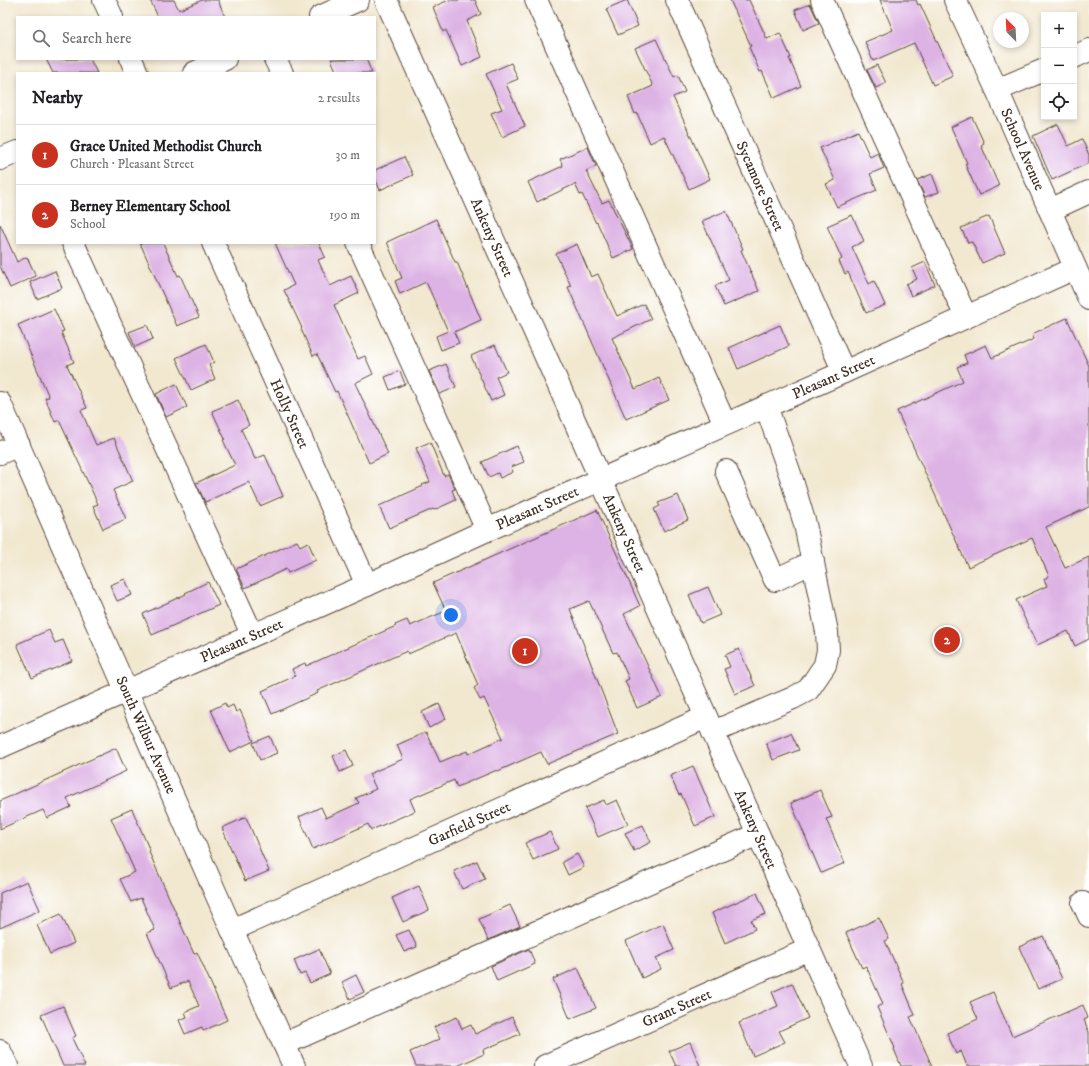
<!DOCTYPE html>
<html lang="en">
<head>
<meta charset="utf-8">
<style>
	:root { --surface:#fff; --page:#f2f2f2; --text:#202124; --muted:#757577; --line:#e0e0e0; --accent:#c8321e }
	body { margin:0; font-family:"IM FELL DW Pica",serif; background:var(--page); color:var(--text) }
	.controls { position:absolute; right:12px; top:12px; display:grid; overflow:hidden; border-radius:0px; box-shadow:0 2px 6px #0003 }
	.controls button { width:36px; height:36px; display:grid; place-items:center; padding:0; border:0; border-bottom:1px solid var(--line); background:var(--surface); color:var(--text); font:20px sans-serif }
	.compass { position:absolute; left:993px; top:12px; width:36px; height:36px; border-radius:50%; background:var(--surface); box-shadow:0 2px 6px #0003; rotate:336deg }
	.you { position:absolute; left:451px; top:615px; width:14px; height:14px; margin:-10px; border:3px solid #fff; border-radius:50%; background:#1a73e8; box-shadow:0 0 0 6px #1a73e833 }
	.badge { display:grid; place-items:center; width:26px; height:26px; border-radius:50%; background:var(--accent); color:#fff; font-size:13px; font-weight:700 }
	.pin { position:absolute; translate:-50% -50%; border:2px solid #fff; box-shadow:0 1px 4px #0006 }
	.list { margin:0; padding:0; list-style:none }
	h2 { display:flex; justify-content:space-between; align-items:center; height:52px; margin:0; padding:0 16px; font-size:17px }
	h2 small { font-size:13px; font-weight:400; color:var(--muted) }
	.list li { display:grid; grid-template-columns:26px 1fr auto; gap:12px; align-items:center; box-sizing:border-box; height:60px; padding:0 16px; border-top:1px solid var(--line) }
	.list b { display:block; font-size:15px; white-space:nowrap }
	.list p { margin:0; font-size:13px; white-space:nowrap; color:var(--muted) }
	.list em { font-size:13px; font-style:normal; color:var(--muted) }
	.icon { flex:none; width:22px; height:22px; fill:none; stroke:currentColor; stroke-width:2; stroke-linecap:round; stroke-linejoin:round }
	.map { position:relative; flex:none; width:1089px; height:1066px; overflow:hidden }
	.search { position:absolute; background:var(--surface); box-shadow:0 2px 6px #0003; left:16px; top:16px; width:360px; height:44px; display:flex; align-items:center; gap:10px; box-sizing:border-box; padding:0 14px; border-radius:0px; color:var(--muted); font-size:15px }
	.panel { position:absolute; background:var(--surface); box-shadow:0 2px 6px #0003; left:16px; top:72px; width:360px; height:172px; border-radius:0px }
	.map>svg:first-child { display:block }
	.building { fill:#ddb2e4 }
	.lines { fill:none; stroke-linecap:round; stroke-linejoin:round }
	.minor-casing { stroke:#564639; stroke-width:24 }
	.major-casing { stroke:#564639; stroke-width:24 }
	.minor { stroke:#fff; stroke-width:22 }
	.major { stroke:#fff; stroke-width:22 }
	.labels { text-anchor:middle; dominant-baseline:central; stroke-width:3.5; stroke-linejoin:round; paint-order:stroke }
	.street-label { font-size:15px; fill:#3b2a1e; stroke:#fff }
</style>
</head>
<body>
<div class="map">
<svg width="1089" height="1066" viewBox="0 0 1089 1066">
	<rect width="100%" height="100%" fill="#fff"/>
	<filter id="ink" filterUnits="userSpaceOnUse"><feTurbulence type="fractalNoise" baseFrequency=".025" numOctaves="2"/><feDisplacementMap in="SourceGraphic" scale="8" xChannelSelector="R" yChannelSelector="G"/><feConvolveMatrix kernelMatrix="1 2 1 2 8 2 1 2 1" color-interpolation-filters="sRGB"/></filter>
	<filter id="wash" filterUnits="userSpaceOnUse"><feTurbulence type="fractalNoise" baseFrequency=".012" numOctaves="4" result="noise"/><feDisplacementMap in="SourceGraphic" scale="16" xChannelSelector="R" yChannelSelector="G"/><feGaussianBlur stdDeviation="0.9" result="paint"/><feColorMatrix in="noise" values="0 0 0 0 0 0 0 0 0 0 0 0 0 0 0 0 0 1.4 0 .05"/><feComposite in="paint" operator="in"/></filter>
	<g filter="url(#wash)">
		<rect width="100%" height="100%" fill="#f2e8d0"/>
		<g id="blocks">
			<path class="building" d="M150 0H174L179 10 202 0H218L225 17H158Z
				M449 0H475L481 14 467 21 482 57 462 66 446 30 443 32 433 7Z
				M627 0 638 26 618 35 606 9Z
				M730 0H749L767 39 780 33 791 58H789L801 86 774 98 762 71 760 72 749 47 751 46Z
				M880 0H916L918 5 920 4 953 76 933 85 914 43 873 61 865 42 893 30Z
				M810 4 819 23 803 30 795 10Z
				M656 39 674 77 678 75 685 92 673 97 710 179 689 189 664 136 650 143 637 113 635 114 628 97 653 86 635 48Z
				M46 59H90L97 73H53Z
				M331 59H366L372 73H337Z
				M511 63 518 79 506 84 525 126 502 137 491 113 502 109 486 74Z
				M877 65 886 83 876 88 867 70Z
				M972 117 984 143 981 145 999 186 979 195 965 164 967 163 951 127Z
				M1058 124 1068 146 1082 139 1089 155V163L1052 180 1033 136Z
				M858 131 870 157 878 153 884 168 870 174 877 190 837 207 826 184 835 180 820 148Z
				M588 147 596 166 586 171 602 203 609 200 633 249 613 258 597 222 596 223 582 194 580 195 575 184 537 202 528 182 563 166 560 159Z
				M404 157 413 175 380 190 375 178V170Z
				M932 174 939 192 925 197 917 180Z
				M726 211 743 249 741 250 759 291 724 306 715 286 729 280 702 221Z
				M852 215 864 241 852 247 869 284 874 281 885 305 866 313 848 272 845 274 839 261 842 259 827 226Z
				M989 216 1005 253 982 263 972 242 968 243 961 228Z
				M436 219 455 262H457L481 320 454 332 459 343 441 350 436 336 448 331 426 282 400 294 395 281 402 278 387 242Z
				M0 224 17 262 27 257 36 276 10 288 0 266Z
				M140 243H163L178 276 180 275 199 317 177 326Z
				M275 243H319L325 257 318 260 330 286 351 276 359 293 334 305 358 359 365 356 373 374 355 383 388 454 369 463 337 391 335 392 317 354 313 356 301 329 302 328 284 290 294 285Z
				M577 244 591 277 598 274 617 316 644 304 651 319 612 338 635 389 659 378 669 400 626 419 568 287 571 286 556 254Z
				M925 262 935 285 911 296 906 284 917 279 912 268Z
				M55 271 62 288 37 299 30 282Z
				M54 309 64 331 61 332 74 362 67 365 87 408 81 410 96 445 114 438 133 481 113 490 126 519 103 529 93 506 98 504 59 420 55 422 45 398 49 397 18 325Z
				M1067 318 1089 366V507L1046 527 1065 568 1089 557V639L1075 646 1068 631 1037 645 1016 600 1047 586 1044 579 1049 576 1032 538 968 567 897 411 963 381 957 367 967 363 964 355 986 345 992 358 1034 339 1032 334Z
				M147 325 153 339 135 347 129 332Z
				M780 325 789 346 738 369 729 348Z
				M206 344 214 362 209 365 215 379 191 390 176 358Z
				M495 345 507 372 496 377 504 395 491 401 471 356Z
				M446 364 456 387 440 394 429 371Z
				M400 371 405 384 390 390 385 377Z
				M176 384 187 407 166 417 156 394Z
				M238 400 249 425 241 429 255 459 265 455 283 496 260 506 249 482 205 502 196 483 235 465 223 440 225 439 212 411Z
				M430 442 444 476 448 474 455 489 452 490 456 500 434 510 433 509 389 528 379 506 423 486 422 485 430 482 416 448Z
				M517 446 524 462 511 467 513 472 500 478 498 473 489 477 482 462Z
				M678 495 688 520 664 531 654 509 660 506 658 503Z
				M597 510 640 606 624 614 662 697 637 708 625 681 629 679 617 652 613 653 589 601 570 609 618 734 547 764 541 752 498 771 497 770 457 787 454 780 410 799 415 811 371 830 368 824 313 849 299 817 321 807 326 818 359 803 356 798 376 789 369 774 403 759 397 745 426 732 440 762 467 751 468 754 503 738 484 698 480 700 474 688 478 685 456 633 408 654 407 651 317 691 318 693 272 714 262 691 295 676 292 669 305 663 306 666 396 626 395 625 407 620 410 626 446 611 433 583Z
				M297 541 300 546 308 542 316 560 288 573 286 569 245 588 236 569Z
				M125 579 132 595 117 601 110 585Z
				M208 582 219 605 152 635 143 614 186 594 185 593Z
				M708 587 720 615 701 623 689 595Z
				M49 630 55 643 63 640 72 661 32 678 17 644Z
				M739 649 755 686 735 694 724 669 730 667 725 655Z
				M225 703 227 708 233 705 236 712 240 710 254 741 230 752 211 710Z
				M439 704 446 719 429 728 422 712Z
				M791 733 799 750 773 760 766 743Z
				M270 736 277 753 260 760 253 743Z
				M116 748 126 771 67 798 71 807 47 818 43 810 0 829V801Z
				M346 750 353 766 340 772 333 756Z
				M693 766 715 817 695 826 681 794 679 795 670 776Z
				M820 790 832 817 826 819 845 863 821 873 791 803Z
				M604 800 606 805 617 800 628 824 598 837 585 808Z
				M132 809 150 851 149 852 194 954 197 952 227 1020 203 1031 202 1027 185 1034 179 1020 187 1017 185 1012 199 1006 188 981 171 988 147 933 155 930 141 898 131 902 120 879 135 872 111 818Z
				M246 817 269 871 245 881 222 828Z
				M643 825 651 842 634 851 625 833Z
				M550 832 558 849 533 860 525 843Z
				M577 854 584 867 568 875 562 862Z
				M477 861 485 879 462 889 454 871Z
				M27 881 40 910 0 928V893Z
				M419 886 429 910 403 922 392 898Z
				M757 893 766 914 751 920 755 929 725 943 712 913Z
				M510 905 520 926 488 940 479 919Z
				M61 914 74 943 50 954 37 925Z
				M879 918 889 939 885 941 904 983 902 984 915 1015 910 1017 932 1066H901L894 1049 895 1048 877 1007 883 1004 866 966 862 968 846 933Z
				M663 924 674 950 656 958 661 969 642 978 626 941Z
				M409 930 417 947 404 952 396 935Z
				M1043 936 1062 979 1038 989 1019 947Z
				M319 949 330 974 310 983 305 973 300 975 294 960Z
				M529 949 535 964 497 981 491 966Z
				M578 968 596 1008 570 1019 553 979Z
				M356 975 364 992 350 999 342 982Z
				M792 983 808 1018 779 1031 785 1042 753 1056 739 1023 778 1006 772 992Z
				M993 992 1012 1036 1083 1005 1088 1018 1084 1020 1089 1032V1066H967L961 1051 956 1054 947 1033 978 1019 970 1002Z
				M63 1006 76 1036 72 1038 85 1066H63L41 1015Z
				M457 1017 462 1029 471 1025 475 1034 512 1017 520 1034 483 1050 484 1054 457 1066H416L410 1052 440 1039 434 1027Z
				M690 1042 700 1066H676L669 1051Z"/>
		</g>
	</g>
	<g filter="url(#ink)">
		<use href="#blocks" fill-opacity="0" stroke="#564639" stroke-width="1"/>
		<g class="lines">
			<defs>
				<g id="minor">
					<path d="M104 0 112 17"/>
					<path id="s1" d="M386 0 601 480 861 1066"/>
					<path d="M536 0 725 424"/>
					<path id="s2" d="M677 0 844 372"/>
					<path d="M822 0 966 317"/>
					<path d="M320 17 358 0"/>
					<path d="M1074 57 1089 50"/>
					<path d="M131 59 137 73"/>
					<path d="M275 59 282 73"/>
					<path d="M194 73 225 59"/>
					<path d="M997 90 1044 70"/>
					<path d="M0 159 17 152"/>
					<path d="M1050 210 1089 192"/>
					<path d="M73 243 252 634"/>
					<path id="s3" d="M213 243 367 585"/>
					<path d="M358 243 487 530"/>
					<path d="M0 453 19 445"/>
					<path d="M726 471 775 580 813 562"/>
					<path d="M126 690 232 930 294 1066"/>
					<path d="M713 732 793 698 808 690 825 665 828 650 827 632 805 524 790 474 766 406"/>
					<path d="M1083 903 1089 916"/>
					<path id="s4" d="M232 930 706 717"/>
					<path d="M284 1044 758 834"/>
					<path d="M0 1051 7 1066"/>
					<path id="s5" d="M545 1066 809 949"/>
				</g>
				<g id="major">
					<path id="s6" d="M955 0 997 90 1089 299"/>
					<path d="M0 403 126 690"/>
					<path id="s7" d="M0 747 367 585 487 530 844 372 1075 268"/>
				</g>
			</defs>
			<use href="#minor" class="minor-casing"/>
			<use href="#major" class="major-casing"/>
			<use href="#minor" class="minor"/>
			<use href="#major" class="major"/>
		</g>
	</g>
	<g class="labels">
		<g class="street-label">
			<text stroke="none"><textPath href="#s6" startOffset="164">School Avenue</textPath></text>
			<text stroke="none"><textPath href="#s2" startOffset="204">Sycamore Street</textPath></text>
			<text stroke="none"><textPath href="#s1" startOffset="260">Ankeny Street</textPath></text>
			<text stroke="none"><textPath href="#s7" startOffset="912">Pleasant Street</textPath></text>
			<text stroke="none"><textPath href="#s3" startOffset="187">Holly Street</textPath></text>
			<text stroke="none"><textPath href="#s7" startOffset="588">Pleasant Street</textPath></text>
			<text stroke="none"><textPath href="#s1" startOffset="584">Ankeny Street</textPath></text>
			<text stroke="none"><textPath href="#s7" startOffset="264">Pleasant Street</textPath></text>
			<text transform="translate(146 735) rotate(66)">South Wilbur Avenue</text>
			<text stroke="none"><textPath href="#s4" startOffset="260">Garfield Street</textPath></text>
			<text stroke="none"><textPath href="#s1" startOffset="908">Ankeny Street</textPath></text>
			<text stroke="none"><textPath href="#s5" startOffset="144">Grant Street</textPath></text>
		</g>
	</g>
</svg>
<div class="controls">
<button>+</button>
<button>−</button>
<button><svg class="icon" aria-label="locate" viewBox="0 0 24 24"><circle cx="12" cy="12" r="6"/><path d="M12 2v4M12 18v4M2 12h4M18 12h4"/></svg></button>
</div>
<svg class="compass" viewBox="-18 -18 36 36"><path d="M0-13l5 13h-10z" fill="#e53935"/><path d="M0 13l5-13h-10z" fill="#757577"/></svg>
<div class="you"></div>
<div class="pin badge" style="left:525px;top:651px">1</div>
<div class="pin badge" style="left:947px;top:640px">2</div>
<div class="search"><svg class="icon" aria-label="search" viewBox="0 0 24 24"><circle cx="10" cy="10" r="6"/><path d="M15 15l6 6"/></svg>Search here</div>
<section class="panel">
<h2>Nearby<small>2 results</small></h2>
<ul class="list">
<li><span class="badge">1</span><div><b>Grace United Methodist Church</b><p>Church · Pleasant Street</p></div><em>30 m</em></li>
<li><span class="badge">2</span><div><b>Berney Elementary School</b><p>School</p></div><em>190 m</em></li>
</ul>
</section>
</div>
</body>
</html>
